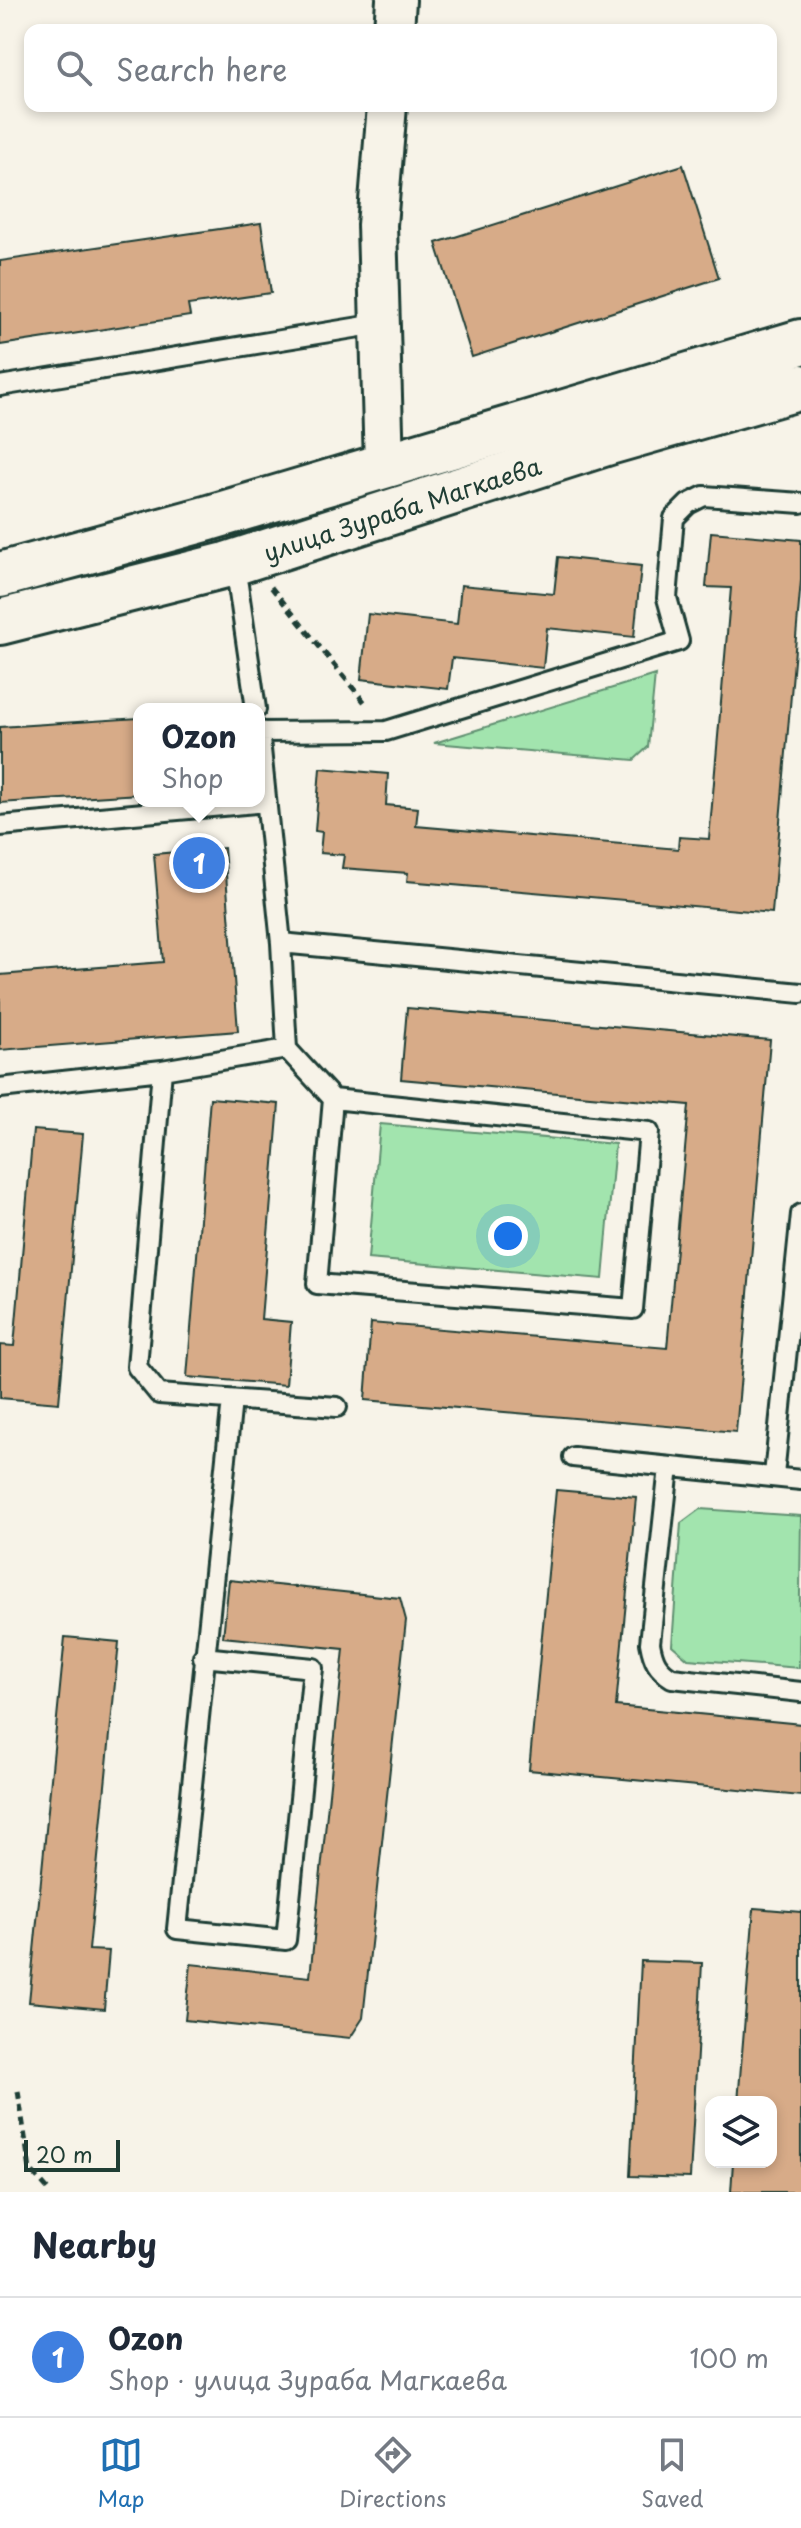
<!DOCTYPE html>
<html lang="en">
<head>
<meta charset="utf-8">
<style>
	:root { --surface:#fff; --page:#f2f2f3; --text:#1f2937; --muted:#747a83; --line:#e0e1e3; --accent:#1f6fb2 }
	body { margin:0; font-family:"Playpen Sans",sans-serif; background:var(--page); color:var(--text) }
	.controls { position:absolute; right:24px; bottom:24px; display:grid; overflow:hidden; border-radius:16px; box-shadow:0 4px 12px #0003 }
	.controls button { width:72px; height:72px; display:grid; place-items:center; padding:0; border:0; border-bottom:2px solid var(--line); background:var(--surface); color:var(--text); font:40px sans-serif }
	.scale { position:absolute; left:24px; bottom:20px; width:96px; box-sizing:border-box; padding-left:8px; border:4px solid #1f3d34; border-top:0; font-size:22px; line-height:28px; white-space:nowrap; color:#1f3d34; -webkit-text-stroke:6px #f7f3e8; paint-order:stroke }
	.you { position:absolute; left:508px; top:1236px; width:28px; height:28px; margin:-20px; border:6px solid #fff; border-radius:50%; background:#1a73e8; box-shadow:0 0 0 12px #1a73e833 }
	.badge { display:grid; place-items:center; width:52px; height:52px; border-radius:50%; background:var(--accent); color:#fff; font-size:26px; font-weight:700 }
	.pin { position:absolute; translate:-50% -50%; border:4px solid #fff; box-shadow:0 2px 8px #0006 }
	.popup { position:absolute; left:133px; top:703px; width:132px; height:104px; box-sizing:border-box; display:grid; place-content:center; border-radius:16px; background:var(--surface); filter:drop-shadow(0 2px 6px #0005); font-size:26px; white-space:nowrap; color:var(--muted) }
	.popup b { font-size:30px; color:var(--text) }
	.popup::after { content:''; position:absolute; left:50%; top:100%; margin-left:-16px; border:16px solid transparent; border-top-color:var(--surface) }
	.list { margin:0; padding:0; list-style:none }
	h2 { display:flex; justify-content:space-between; align-items:center; height:104px; margin:0; padding:0 32px; font-size:34px }
	h2 small { font-size:26px; font-weight:400; color:var(--muted) }
	.list li { display:grid; grid-template-columns:52px 1fr auto; gap:24px; align-items:center; box-sizing:border-box; height:120px; padding:0 32px; border-top:2px solid var(--line) }
	.list b { display:block; font-size:30px; white-space:nowrap }
	.list p { margin:0; font-size:26px; white-space:nowrap; color:var(--muted) }
	.list em { font-size:26px; font-style:normal; color:var(--muted) }
	.icon { flex:none; width:44px; height:44px; fill:none; stroke:currentColor; stroke-width:2; stroke-linecap:round; stroke-linejoin:round }
	.map { position:relative; flex:none; width:801px; height:2192px; overflow:hidden }
	.search { position:absolute; background:var(--surface); box-shadow:0 4px 12px #0003; left:24px; right:24px; top:24px; height:88px; display:flex; align-items:center; gap:20px; box-sizing:border-box; padding:0 28px; border-radius:16px; color:var(--muted); font-size:30px }
	.sheet { height:224px; background:var(--surface) }
	nav { display:flex; justify-content:space-around; align-items:center; box-sizing:border-box; height:112px; border-top:2px solid var(--line); background:var(--surface); font-size:22px; color:var(--muted) }
	nav a { display:grid; justify-items:center; gap:4px }
	nav .on { color:var(--accent) }
	.map>svg:first-child { display:block }
	.green { fill:#a2e4ae; stroke:#609071; stroke-width:2 }
	.building { fill:#d7ab88; stroke:#1f3d34; stroke-width:2 }
	.lines { fill:none; stroke-linecap:round; stroke-linejoin:round }
	.lane-casing { stroke:#1f3d34; stroke-width:24 }
	.street-casing { stroke:#1f3d34; stroke-width:44 }
	.secondary-casing { stroke:#1f3d34; stroke-width:50 }
	.path { stroke:#1f3d34; stroke-width:5; stroke-dasharray:8 6; stroke-linecap:butt }
	.lane { stroke:#f7f3e8; stroke-width:18 }
	.street { stroke:#f7f3e8; stroke-width:38 }
	.secondary { stroke:#f7f3e8; stroke-width:44 }
	.labels { text-anchor:middle; dominant-baseline:central; stroke-width:8; stroke-linejoin:round; paint-order:stroke }
	.street-label { font-size:24px; fill:#1f3d34; stroke:#f7f3e8 }
</style>
</head>
<body>
<div class="map">
<svg width="801" height="2192" viewBox="0 0 801 2192">
	<rect width="100%" height="100%" fill="#f7f3e8"/>
	<filter id="ink" filterUnits="userSpaceOnUse"><feTurbulence type="fractalNoise" baseFrequency=".0125" numOctaves="2"/><feDisplacementMap in="SourceGraphic" scale="16" xChannelSelector="R" yChannelSelector="G"/><feConvolveMatrix kernelMatrix="1 2 1 2 8 2 1 2 1" color-interpolation-filters="sRGB"/></filter>
	<g filter="url(#ink)">
		<path class="green" d="M655 675 648 747 634 760 434 743Z
			M380 1124 615 1144 603 1279 368 1259Z
			M700 1509 801 1516 799 1668 688 1659 672 1645 681 1523Z"/>
		<path class="building" d="M683 165 719 278 472 357 436 243Z
			M261 223 271 293 188 305 190 316 0 345V261Z
			M711 532 801 540V580L772 913 407 881 408 873 342 868 344 855 320 853 322 832 315 831 320 768 388 774 386 805 418 808 416 826 678 849 679 837 709 839 731 588 706 587Z
			M558 557 641 566 634 637 547 628 543 668 452 658 448 689 361 679 368 614 457 624 461 585 554 594Z
			M139 718V794L0 803V727Z
			M224 848 238 1031 0 1050V975L163 962 154 854Z
			M407 1008 770 1040 736 1432 365 1400 371 1323 667 1348 689 1105 401 1079Z
			M210 1098 279 1104 261 1319 291 1322 286 1385 187 1377Z
			M33 1130 83 1134 59 1403 0 1398V1345L14 1346Z
			M556 1490 636 1497 616 1706 801 1724V1796L529 1770Z
			M229 1580 400 1598 406 1620 363 2018 350 2038 185 2020 191 1964 310 1977 344 1649 223 1637Z
			M65 1637 119 1642 89 1950 109 1951 104 2009 29 2002Z
			M754 1908 801 1912V2192H731L733 2162H771V2102H738Z
			M641 1961 702 1963 690 2178 630 2176Z"/>
		<g class="lines">
			<defs>
				<path id="lane" d="M0 386 378 324
					M226 565 238 585 256 709
					M259 730 281 943 801 993
					M259 732 386 731 679 641 667 598 674 518 688 504 704 496 801 503
					M0 826 266 802
					M281 943 287 1049 333 1099
					M162 1070 137 1367 159 1394 337 1407
					M0 1088 162 1070 287 1049
					M333 1099 649 1132 633 1309 317 1284Z
					M573 1457 801 1480
					M669 1467 650 1643C653 1660 657 1669 672 1678L801 1692
					M774 1475 801 1214
					M203 1657 313 1668 286 1940 177 1929 232 1400"/>
				<path id="street" d="M394 30 396 0
					M384 465 377 225 387 106"/>
				<g id="secondary">
					<path d="M0 575 209 518 801 342"/>
					<path id="s1" d="M0 622 226 565 609 442 801 387"/>
				</g>
			</defs>
			<use href="#lane" class="lane-casing"/>
			<use href="#street" class="street-casing"/>
			<use href="#secondary" class="secondary-casing"/>
			<path class="path" d="M271 587 366 704
				M18 2091 30 2170 50 2192"/>
			<use href="#lane" class="lane"/>
			<use href="#street" class="street"/>
			<use href="#secondary" class="secondary"/>
		</g>
	</g>
	<g class="labels">
		<g class="street-label">
			<text stroke="none"><textPath href="#s1" startOffset="418">улица Зураба Магкаева</textPath></text>
		</g>
	</g>
</svg>
<div class="controls">
<button><svg class="icon" aria-label="layers" viewBox="0 0 24 24"><path d="M12 4l9 5-9 5-9-5zM3 14l9 5 9-5"/></svg></button>
</div>
<div class="scale">20 m</div>
<div class="you"></div>
<div class="pin badge" style="left:199px;top:863px;background:#3f7fe0">1</div>
<div class="popup"><b>Ozon</b>Shop</div>
<div class="search"><svg class="icon" aria-label="search" viewBox="0 0 24 24"><circle cx="10" cy="10" r="6"/><path d="M15 15l6 6"/></svg>Search here</div>
</div>
<section class="sheet">
<h2>Nearby<small></small></h2>
<ul class="list">
<li><span class="badge" style="background:#3f7fe0">1</span><div><b>Ozon</b><p>Shop · улица Зураба Магкаева</p></div><em>100 m</em></li>
</ul>
</section>
<nav>
<a class="on"><svg class="icon" aria-label="map" viewBox="0 0 24 24"><path d="M3 6l6-2 6 2 6-2v14l-6 2-6-2-6 2zM9 4v14M15 6v14"/></svg>Map</a>
<a><svg class="icon" aria-label="directions" viewBox="0 0 24 24"><path d="M12 3l9 9-9 9-9-9zM9 14v-3h6M13 9l2 2-2 2"/></svg>Directions</a>
<a><svg class="icon" aria-label="saved" viewBox="0 0 24 24"><path d="M7 4h10v16l-5-4-5 4z"/></svg>Saved</a>
</nav>
</body>
</html>
